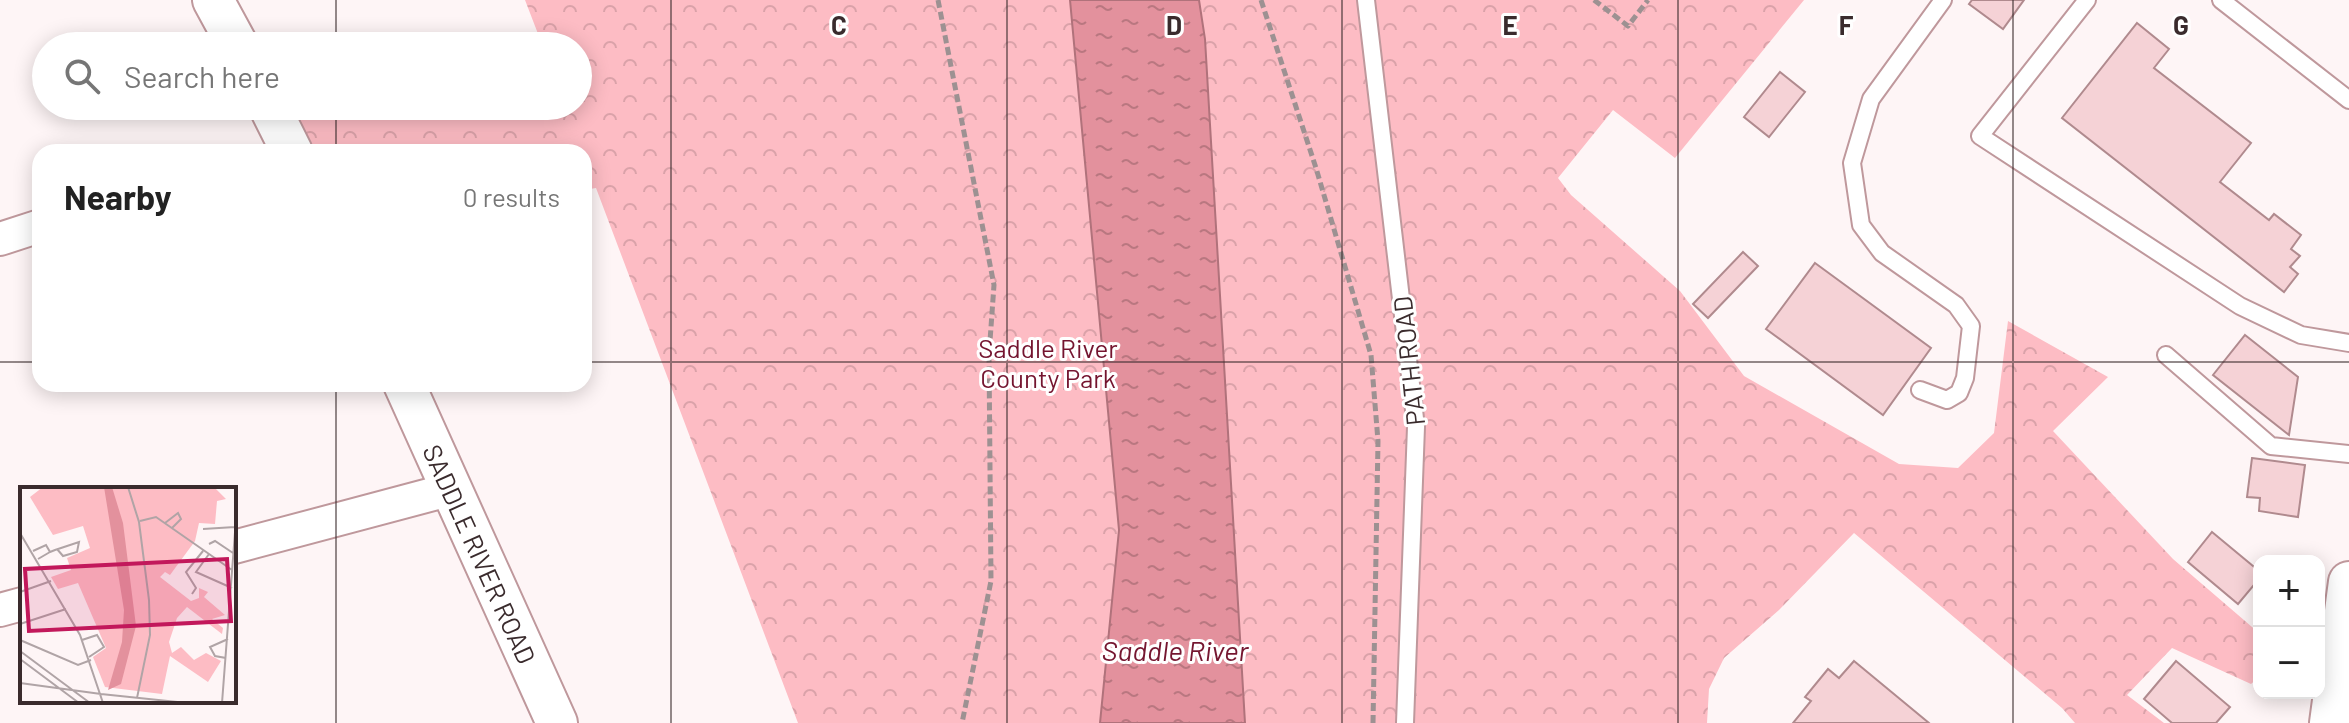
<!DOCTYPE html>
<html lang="en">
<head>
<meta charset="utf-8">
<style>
	:root { --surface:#fff; --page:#f2f2f2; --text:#222; --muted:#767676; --line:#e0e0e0 }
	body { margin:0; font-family:Barlow,sans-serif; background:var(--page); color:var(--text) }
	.controls { position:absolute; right:24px; bottom:24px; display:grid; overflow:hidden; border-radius:16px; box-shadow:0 4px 20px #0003 }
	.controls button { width:72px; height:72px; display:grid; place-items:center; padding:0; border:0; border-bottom:2px solid var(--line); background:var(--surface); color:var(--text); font:40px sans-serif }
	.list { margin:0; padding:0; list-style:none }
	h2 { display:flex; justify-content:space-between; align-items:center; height:104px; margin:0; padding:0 32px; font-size:34px }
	h2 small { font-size:26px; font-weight:400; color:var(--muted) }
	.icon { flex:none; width:44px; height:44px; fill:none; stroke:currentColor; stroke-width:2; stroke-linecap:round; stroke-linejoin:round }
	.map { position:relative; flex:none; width:2349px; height:723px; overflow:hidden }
	.search { position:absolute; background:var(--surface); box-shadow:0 4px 20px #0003; left:32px; top:32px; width:560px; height:88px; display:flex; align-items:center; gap:20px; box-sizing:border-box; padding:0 28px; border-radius:44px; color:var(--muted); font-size:30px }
	.panel { position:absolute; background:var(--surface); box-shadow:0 4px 20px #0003; left:32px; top:144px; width:560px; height:248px; border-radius:24px }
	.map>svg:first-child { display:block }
	.forest { fill:url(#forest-crowns) }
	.water { fill:url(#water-ripples); stroke:#b0727b; stroke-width:2 }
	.building { fill:#f5d2d6; stroke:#b08a8e; stroke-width:2 }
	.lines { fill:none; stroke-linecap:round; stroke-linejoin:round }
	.service-casing { stroke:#bf989c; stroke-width:20 }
	.minor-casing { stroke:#bf989c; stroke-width:36 }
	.tertiary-casing { stroke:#bf989c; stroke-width:44 }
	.path { stroke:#9d9192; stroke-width:5; stroke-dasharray:8 4; stroke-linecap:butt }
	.service { stroke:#fff; stroke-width:16 }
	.minor { stroke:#fff; stroke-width:32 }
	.tertiary { stroke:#fff; stroke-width:40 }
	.grid { fill:none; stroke:#3a2b2d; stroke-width:2; stroke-opacity:0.55 }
	.labels { text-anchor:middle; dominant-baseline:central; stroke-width:6; stroke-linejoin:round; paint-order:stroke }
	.park-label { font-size:26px; fill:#74142f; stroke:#fff }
	.street-label { font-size:26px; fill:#3a2b2d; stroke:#fff }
	.water-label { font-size:28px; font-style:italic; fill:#751630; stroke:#fff }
	.inset-road { fill:none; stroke:#b0a4a6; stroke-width:2 }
	.view { fill:#c2185b; fill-opacity:0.15; stroke:#c2185b; stroke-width:4 }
	.inset-edge { fill:none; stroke:#3a2b2d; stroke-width:4 }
	.grid-label { font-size:26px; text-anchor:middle; font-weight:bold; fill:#3a2b2d; stroke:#fff; stroke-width:6; stroke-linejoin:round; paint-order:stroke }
</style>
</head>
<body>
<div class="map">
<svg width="2349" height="723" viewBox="0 0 2349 723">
	<defs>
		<pattern id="forest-crowns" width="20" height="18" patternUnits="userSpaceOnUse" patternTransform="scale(2)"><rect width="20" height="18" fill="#fdbcc4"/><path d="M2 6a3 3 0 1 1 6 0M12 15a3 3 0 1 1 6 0" fill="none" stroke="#daa2a9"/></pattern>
		<pattern id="water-ripples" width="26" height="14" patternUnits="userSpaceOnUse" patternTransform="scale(2)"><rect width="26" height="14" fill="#e3919d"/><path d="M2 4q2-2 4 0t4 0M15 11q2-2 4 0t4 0" fill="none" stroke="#b97780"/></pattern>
	</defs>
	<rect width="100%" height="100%" fill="#fef5f6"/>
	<path class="forest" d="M525 0H1804L1675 158 1613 110 1558 178 1571 195 1680 291 1744 376 1899 464 1958 468 1994 433 2008 321 2108 377 2053 431 2173 559 2259 633V677L2251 684 2172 648 2127 695 2164 723H2075L2062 708 1854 533 1779 610 1724 658 1709 689 1707 723H798L596 188 584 190V152H315L292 106H578V46H514L540 39Z"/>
	<path class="water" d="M1070 0H1199L1205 39 1245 723H1100L1119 530Z"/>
	<path class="building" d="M1972 0H2024L2003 29 1969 4Z
		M2137 23 2169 49 2154 68 2251 143 2220 182 2269 220 2274 214 2301 235 2291 249 2300 256 2290 267 2298 274 2284 292 2062 118Z
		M1780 72 1805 92 1769 137 1744 117Z
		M1743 252 1758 266 1708 318 1693 304Z
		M1815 263 1931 348 1883 415 1766 329Z
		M2245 335 2298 377 2289 435 2213 375Z
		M2252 458 2305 465 2298 517 2259 511 2260 498 2247 497Z
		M2212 532 2259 571V579L2238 604 2188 562Z
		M1854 661 1929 723H1793L1811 701 1805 697 1828 669 1839 678Z
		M2176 661 2230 707 2216 723H2172L2144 699Z"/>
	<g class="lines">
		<defs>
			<path id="service" d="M1366 0 1416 427 1405 723
				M2087 0 1980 136 2240 306 2301 335 2349 343
				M2221 0 2349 100
				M2166 355 2271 446 2349 454
				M1920 390 1947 400 1959 393 1965 378 1971 326 1956 305 1882 253 1861 225 1852 163 1871 99 1943 0"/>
			<path id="minor" d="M0 239 40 226
				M234 547 452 489
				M0 610 22 604"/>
			<g id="tertiary">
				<path d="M213 0 238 46"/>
				<path d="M269 106 292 152"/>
				<path id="s1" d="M404 384 557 723"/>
				<path d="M2330 723 2349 582"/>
			</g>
		</defs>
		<use href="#service" class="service-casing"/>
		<use href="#minor" class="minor-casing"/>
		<use href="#tertiary" class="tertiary-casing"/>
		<path class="path" d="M938 0 994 285 989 355 991 581 962 723
			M1261 0 1316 168 1371 355 1378 441 1373 723
			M1594 0 1628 26 1648 0"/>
		<use href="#service" class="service"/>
		<use href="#minor" class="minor"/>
		<use href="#tertiary" class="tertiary"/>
	</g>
	<path class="grid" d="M336 0V46M671 0V723M1007 0V723M1342 0V723M1678 0V723M2013 0V723M336 106V152M0 362H40M584 362H2349M336 384V723"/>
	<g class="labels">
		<g class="park-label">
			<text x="1048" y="347">Saddle River<tspan x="1048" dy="30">County Park</tspan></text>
		</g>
		<g class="street-label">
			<text transform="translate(1408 361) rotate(-96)">PATH ROAD</text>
			<text stroke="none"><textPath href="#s1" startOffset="186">SADDLE RIVER ROAD</textPath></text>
		</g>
		<g class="water-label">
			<text x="1175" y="650">Saddle River</text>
		</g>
	</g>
	<g transform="translate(20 487)">
		<rect width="216" height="216" fill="#fef5f6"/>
		<path d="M23 0H194L206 12 197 14 195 37 179 36 175 54 150 88 145 85 140 90 171 114 179 111V101L188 105 184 110 205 128 192 132 203 141 202 147 167 120 157 131 149 155 152 166 161 160 174 173 186 166 201 174 188 195 150 169 142 207 85 200 73 170 86 161 58 96 38 102 31 90 51 83 47 71 70 61 63 39 33 48 10 10Z" fill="#fdbcc4"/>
		<path d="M84 0H92L103 36 116 139 101 197 88 203 102 155 104 123Z" fill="#e3919d"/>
		<path class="inset-road" d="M108 0 119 35 129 113 130 148 117 211M120 34 136 30 212 83M145 36 158 26 161 32 152 41M183 42 215 40M0 46 60 148 83 216M189 57 195 54 213 66M13 64 26 58 30 65 18 72M30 65 35 63 59 55 57 65 43 69 37 62M189 67 176 85 212 101M0 105 31 94M172 107 176 101 166 85 183 64M0 137 46 122M0 153 58 178 71 173M62 153 77 148 84 160 69 170M0 164 70 216M206 171 195 169 190 160 208 152M0 172 59 216M0 196 81 207M81 207 167 216M202 216 216 32"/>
		<path class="view" d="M207 72 211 134 9 144 5 82Z"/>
		<rect width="216" height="216" class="inset-edge"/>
	</g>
	<g class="grid-label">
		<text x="839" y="35">C</text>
		<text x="1174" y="35">D</text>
		<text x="1510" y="35">E</text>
		<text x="1846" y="35">F</text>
		<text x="2181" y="35">G</text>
	</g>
</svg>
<div class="controls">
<button>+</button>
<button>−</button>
</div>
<div class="search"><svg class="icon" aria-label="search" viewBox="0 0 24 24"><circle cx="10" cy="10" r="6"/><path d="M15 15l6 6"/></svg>Search here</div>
<section class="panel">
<h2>Nearby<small>0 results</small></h2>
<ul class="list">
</ul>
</section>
</div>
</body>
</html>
